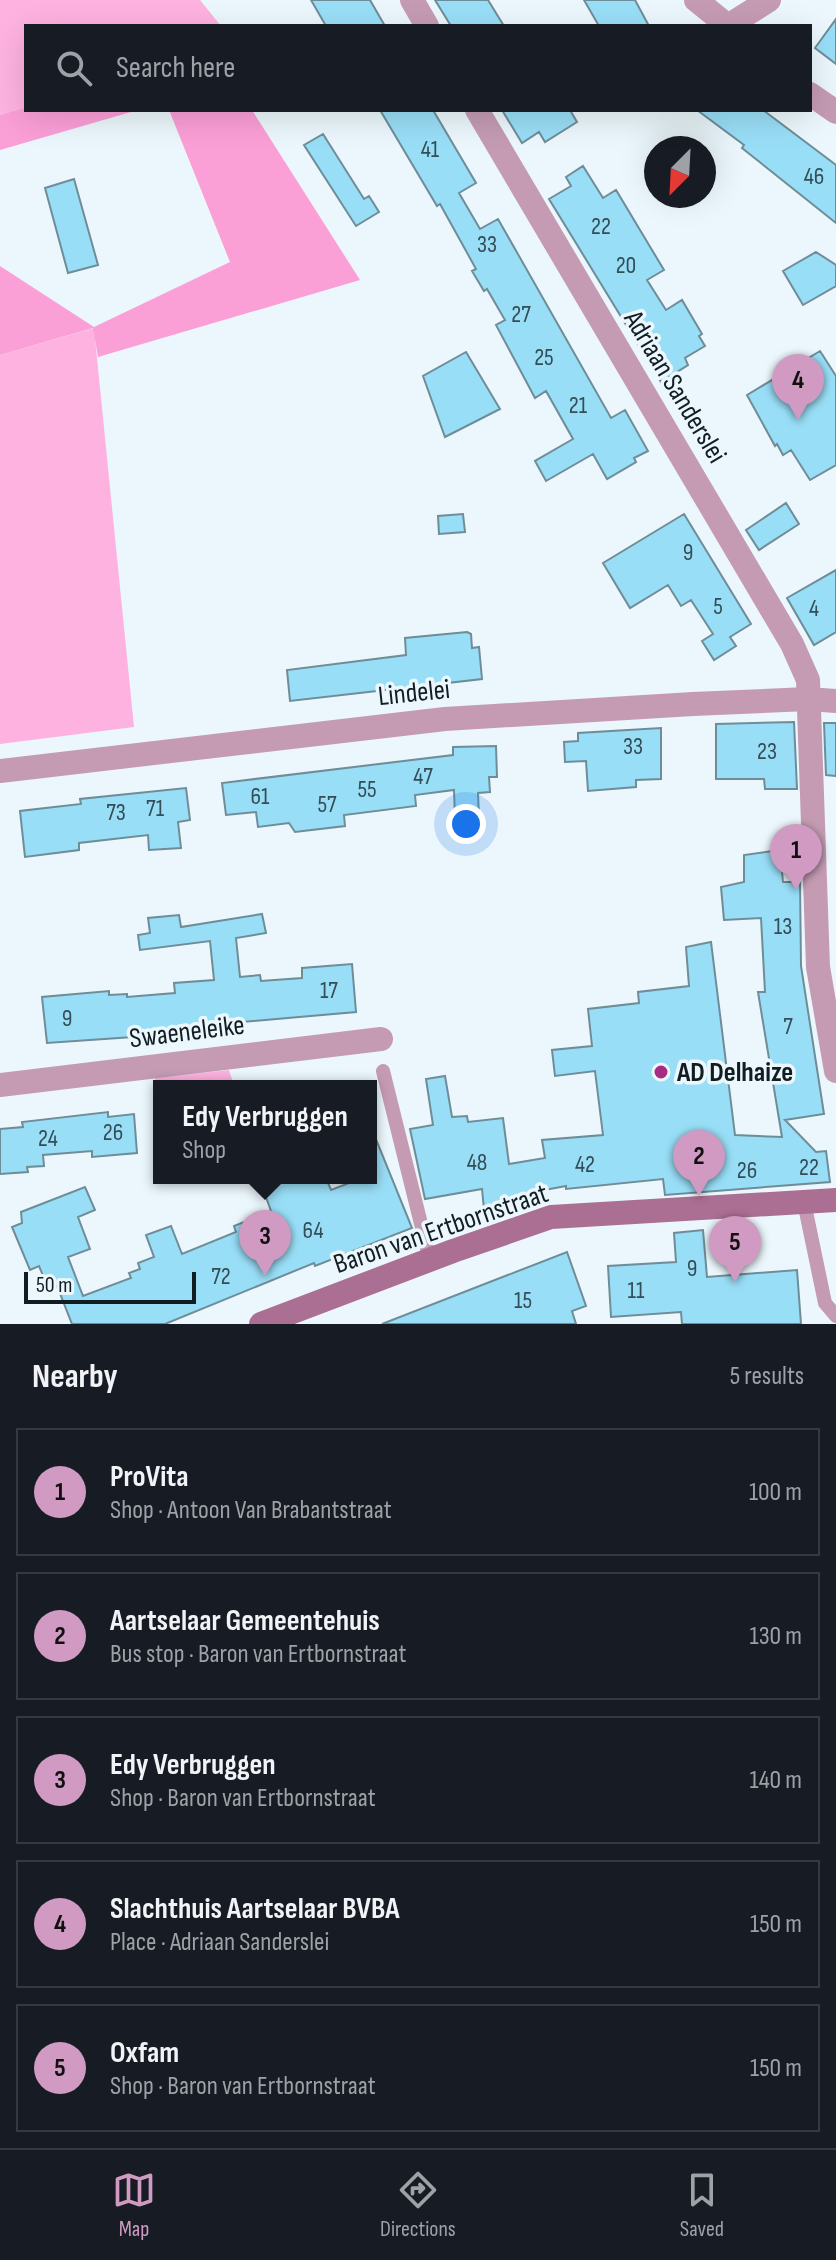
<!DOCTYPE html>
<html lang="en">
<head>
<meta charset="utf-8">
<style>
	:root { --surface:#171b24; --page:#242831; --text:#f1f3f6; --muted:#9ea1a6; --line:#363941; --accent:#d09ac2 }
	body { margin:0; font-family:"Sofia Sans Condensed",sans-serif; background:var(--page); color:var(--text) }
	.compass { position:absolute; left:644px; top:136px; width:72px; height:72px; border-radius:50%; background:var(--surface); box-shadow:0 8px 32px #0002; rotate:204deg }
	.scale { position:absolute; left:24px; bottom:20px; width:172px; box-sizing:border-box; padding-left:8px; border:4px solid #121d22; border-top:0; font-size:22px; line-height:28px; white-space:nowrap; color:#121d22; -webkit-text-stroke:6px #ebf7fc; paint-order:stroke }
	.you { position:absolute; left:466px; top:824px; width:28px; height:28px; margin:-20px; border:6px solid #fff; border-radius:50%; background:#1a73e8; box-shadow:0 0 0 12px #1a73e833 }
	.badge { display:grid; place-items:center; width:52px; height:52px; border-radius:50%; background:var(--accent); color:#111; font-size:26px; font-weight:700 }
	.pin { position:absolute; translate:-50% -66px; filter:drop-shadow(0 2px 4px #0008) }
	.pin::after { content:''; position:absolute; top:42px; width:28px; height:24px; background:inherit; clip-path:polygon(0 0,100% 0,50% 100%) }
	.popup { position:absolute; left:153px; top:1080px; width:224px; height:104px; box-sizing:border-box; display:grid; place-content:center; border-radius:0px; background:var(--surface); filter:drop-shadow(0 2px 6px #0005); font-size:26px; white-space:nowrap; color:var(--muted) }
	.popup b { font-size:30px; color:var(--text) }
	.popup::after { content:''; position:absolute; left:50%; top:100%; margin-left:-16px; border:16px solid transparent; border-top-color:var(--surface) }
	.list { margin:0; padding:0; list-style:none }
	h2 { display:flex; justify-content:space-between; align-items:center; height:104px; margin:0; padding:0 32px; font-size:34px }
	h2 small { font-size:26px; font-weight:400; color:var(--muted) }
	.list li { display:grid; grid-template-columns:52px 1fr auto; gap:24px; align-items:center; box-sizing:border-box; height:128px; margin:0 16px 16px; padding:0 16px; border:2px solid var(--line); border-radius:0px }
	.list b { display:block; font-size:30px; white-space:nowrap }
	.list p { margin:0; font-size:26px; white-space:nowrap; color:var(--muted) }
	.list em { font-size:26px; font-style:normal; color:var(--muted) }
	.icon { flex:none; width:44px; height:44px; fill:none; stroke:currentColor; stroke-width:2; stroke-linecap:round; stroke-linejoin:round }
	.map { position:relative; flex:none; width:836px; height:1324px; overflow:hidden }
	.search { position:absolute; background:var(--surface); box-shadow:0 8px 32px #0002; left:24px; right:24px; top:24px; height:88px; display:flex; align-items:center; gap:20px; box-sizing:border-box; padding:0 28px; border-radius:0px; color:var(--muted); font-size:30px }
	.sheet { height:824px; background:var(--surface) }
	nav { display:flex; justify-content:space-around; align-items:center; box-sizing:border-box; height:112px; border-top:2px solid var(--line); background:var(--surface); font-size:22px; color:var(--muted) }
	nav a { display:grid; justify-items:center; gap:4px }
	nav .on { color:var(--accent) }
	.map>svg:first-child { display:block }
	.green { fill:#fdb2df }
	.forest { fill:#fb9fd7 }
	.building { fill:#99def7; stroke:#6f8d98; stroke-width:2 }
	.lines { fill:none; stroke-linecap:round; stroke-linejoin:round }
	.lane { stroke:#c49bb3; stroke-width:14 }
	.street { stroke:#c49bb3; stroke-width:24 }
	.secondary { stroke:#aa6f93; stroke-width:24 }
	.poi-dot { fill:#a72d82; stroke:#ebf7fc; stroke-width:3 }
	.labels { text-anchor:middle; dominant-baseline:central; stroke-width:7; stroke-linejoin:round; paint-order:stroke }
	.number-label { font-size:24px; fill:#344d57 }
	.street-label { font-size:28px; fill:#121d22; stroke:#ebf7fc }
	.poi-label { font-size:28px; font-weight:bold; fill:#121d22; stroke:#ebf7fc; text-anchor:start }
</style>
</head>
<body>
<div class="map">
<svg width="836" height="1324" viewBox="0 0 836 1324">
	<rect width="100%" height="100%" fill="#ebf7fc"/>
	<path class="green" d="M0 0H200L221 26H26V107L0 115Z
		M94 328 134 727 0 744V355Z
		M229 1070 234 1086H159V1101L155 1078Z"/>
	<path class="forest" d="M26 107V110H138L0 150V115Z
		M169 110H252L360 280 98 357 93 328 0 355V266L94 327 230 262Z"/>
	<path class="building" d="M311 0H370L385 26H326Z
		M435 0H488L504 26H451Z
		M584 0H635L649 26H599Z
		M836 19V64L815 48Z
		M380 110H433L476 183 459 193 480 229 498 219 611 418 625 410 648 451 634 458 636 462 607 479 593 454 546 481 535 461 573 439 546 391 535 398 496 325 505 320 487 289 484 291 472 271 476 269 460 240 440 204 437 206Z
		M502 110H570L577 122 545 142 539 132 522 143Z
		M697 110H763L836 165V223L742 148 744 145Z
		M323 134 364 199 369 196 379 212 356 226 304 145Z
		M583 166 603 198 616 190 664 270 647 280 666 310 682 300 702 334 699 336 705 346 685 358 688 365 661 382 549 199 571 186 566 177Z
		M74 179 98 265 68 273 45 188Z
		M816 252 836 265V286L803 305 783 271Z
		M820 351 836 376V465L810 480 791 450 783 455 777 444 775 446 747 395Z
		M466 352 500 409 445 437 423 376Z
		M786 503 799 524 759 550 746 530Z
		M463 514 465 532 439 534 438 516Z
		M684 514 751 624 730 637 736 646 714 660 702 641 713 634 691 600 681 606 668 585 630 608 603 563Z
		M836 570V632L814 645 787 598Z
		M467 632 471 634 472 648 479 647 482 679 290 701 287 670 406 655 405 638Z
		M794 722 797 789H765L764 779H716V724Z
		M824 723H836V776L826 775Z
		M661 728V779L636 780V787L588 791 586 761 565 762 564 742 578 741V733Z
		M496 746 497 777H489L490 792 478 793 479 817 455 818 454 790 415 795 416 806 344 815 345 826 295 832 289 823 258 827 256 812 226 815 222 783 453 755V747Z
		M186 788 190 820 178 822 181 848 149 850 148 835 79 843V850L25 857 20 811 81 804 80 799Z
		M780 850 783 882H800L801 966 824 1114 785 1120 816 1152 826 1151 830 1182 665 1195 663 1179 566 1189V1186L523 1194 524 1204 510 1206 511 1215 485 1220 482 1189 425 1199 410 1129 433 1125 426 1079 445 1076 452 1117 467 1116 468 1122 503 1118 509 1164 545 1158 542 1140 603 1135 595 1071 555 1076 552 1050 592 1046 588 1009 639 1003 638 992 689 986 686 947 711 942 735 1135 782 1137 758 992H765L761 918 724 920 721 887 744 882V855Z
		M262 914 266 933 236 938 240 977 260 975 261 981 302 978V968L352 964 356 1012 151 1030 146 1032 147 1036 47 1043 42 997 109 991V995L127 994V997L175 993 174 983 214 980 210 941 140 950 138 935 150 933 148 918 179 915 181 927Z
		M108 1112V1117L134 1114 137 1153 92 1157V1151L43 1155 44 1166 27 1167 28 1172 0 1174V1129L23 1127 22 1122Z
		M371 1127 412 1228 315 1266 314 1263 165 1324H72L57 1286 49 1290 39 1266 30 1270 12 1227 22 1223 21 1212 85 1187 95 1210 78 1217 90 1249 68 1257 83 1296 131 1278 129 1273 140 1269 138 1263 154 1257 146 1235 171 1226 182 1254 236 1232 234 1226 271 1211 262 1186 273 1182 271 1178H326L331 1190 362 1178H371Z
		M703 1230 707 1277 797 1270 801 1324H682L681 1312 611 1317 608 1266 676 1262 674 1233Z
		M567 1252 586 1306 572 1311 576 1324H382Z"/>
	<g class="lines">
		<path class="lane" d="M383 1071 430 1260
			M804 1202 825 1303 836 1316"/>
		<path class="street" d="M412 0 427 26
			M696 0 728 26
			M728 26 769 0
			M810 94 836 112
			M477 110 792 644 808 680 818 967 836 1071
			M0 771 445 719 693 704 808 699 836 701
			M0 1085 381 1039"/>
		<path class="secondary" d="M261 1324 453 1251 551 1217 836 1200"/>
	</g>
	<circle class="poi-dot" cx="661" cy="1072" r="8"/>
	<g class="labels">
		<g class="number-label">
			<text x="430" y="149">41</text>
			<text x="814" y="176">46</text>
			<text x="601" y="226">22</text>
			<text x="487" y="244">33</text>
			<text x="626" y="265">20</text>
			<text x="521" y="314">27</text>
			<text x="544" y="357">25</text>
			<text x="578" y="405">21</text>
			<text x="688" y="552">9</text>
			<text x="718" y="606">5</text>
			<text x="814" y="608">4</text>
			<text x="633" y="746">33</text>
			<text x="767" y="751">23</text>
			<text x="423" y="776">47</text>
			<text x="367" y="789">55</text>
			<text x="260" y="796">61</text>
			<text x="327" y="804">57</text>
			<text x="155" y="808">71</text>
			<text x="116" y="812">73</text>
			<text x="783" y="926">13</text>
			<text x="329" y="990">17</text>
			<text x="67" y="1018">9</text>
			<text x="788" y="1026">7</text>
			<text x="113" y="1132">26</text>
			<text x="48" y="1138">24</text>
			<text x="477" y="1162">48</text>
			<text x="585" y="1164">42</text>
			<text x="809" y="1167">22</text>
			<text x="747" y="1170">26</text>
			<text x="313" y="1230">64</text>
			<text x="692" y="1268">9</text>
			<text x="221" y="1276">72</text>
			<text x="636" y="1290">11</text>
			<text x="523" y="1300">15</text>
		</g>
		<g class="street-label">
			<text transform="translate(675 387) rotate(59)">Adriaan Sanderslei</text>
			<text transform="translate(414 693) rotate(-6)">Lindelei</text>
			<text transform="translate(187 1032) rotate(-7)">Swaeneleike</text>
			<text transform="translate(441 1229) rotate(-19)">Baron van Ertbornstraat</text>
		</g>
		<g class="poi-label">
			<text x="677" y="1072">AD Delhaize</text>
		</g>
	</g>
</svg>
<svg class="compass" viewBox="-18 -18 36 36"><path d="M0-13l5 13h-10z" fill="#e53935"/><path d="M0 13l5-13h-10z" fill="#9ea1a6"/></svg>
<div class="scale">50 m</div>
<div class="you"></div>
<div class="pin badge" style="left:796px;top:890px">1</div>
<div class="pin badge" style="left:699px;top:1196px">2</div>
<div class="pin badge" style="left:265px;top:1276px">3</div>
<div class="popup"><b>Edy Verbruggen</b>Shop</div>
<div class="pin badge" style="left:798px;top:420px">4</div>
<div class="pin badge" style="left:735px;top:1282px">5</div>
<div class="search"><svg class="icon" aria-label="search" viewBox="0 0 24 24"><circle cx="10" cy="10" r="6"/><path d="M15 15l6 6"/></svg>Search here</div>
</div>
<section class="sheet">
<h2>Nearby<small>5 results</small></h2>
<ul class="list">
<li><span class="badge">1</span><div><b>ProVita</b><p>Shop · Antoon Van Brabantstraat</p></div><em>100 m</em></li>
<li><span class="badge">2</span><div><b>Aartselaar Gemeentehuis</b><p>Bus stop · Baron van Ertbornstraat</p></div><em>130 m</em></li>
<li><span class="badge">3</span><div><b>Edy Verbruggen</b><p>Shop · Baron van Ertbornstraat</p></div><em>140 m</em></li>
<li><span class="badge">4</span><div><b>Slachthuis Aartselaar BVBA</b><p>Place · Adriaan Sanderslei</p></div><em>150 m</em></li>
<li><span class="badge">5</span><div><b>Oxfam</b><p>Shop · Baron van Ertbornstraat</p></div><em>150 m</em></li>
</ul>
</section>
<nav>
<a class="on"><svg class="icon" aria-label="map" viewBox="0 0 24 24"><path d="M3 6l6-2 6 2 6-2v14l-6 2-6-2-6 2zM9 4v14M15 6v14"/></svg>Map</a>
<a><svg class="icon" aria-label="directions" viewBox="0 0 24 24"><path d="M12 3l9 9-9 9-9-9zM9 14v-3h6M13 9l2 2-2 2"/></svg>Directions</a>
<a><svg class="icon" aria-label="saved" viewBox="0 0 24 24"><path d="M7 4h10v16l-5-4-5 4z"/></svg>Saved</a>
</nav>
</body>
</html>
